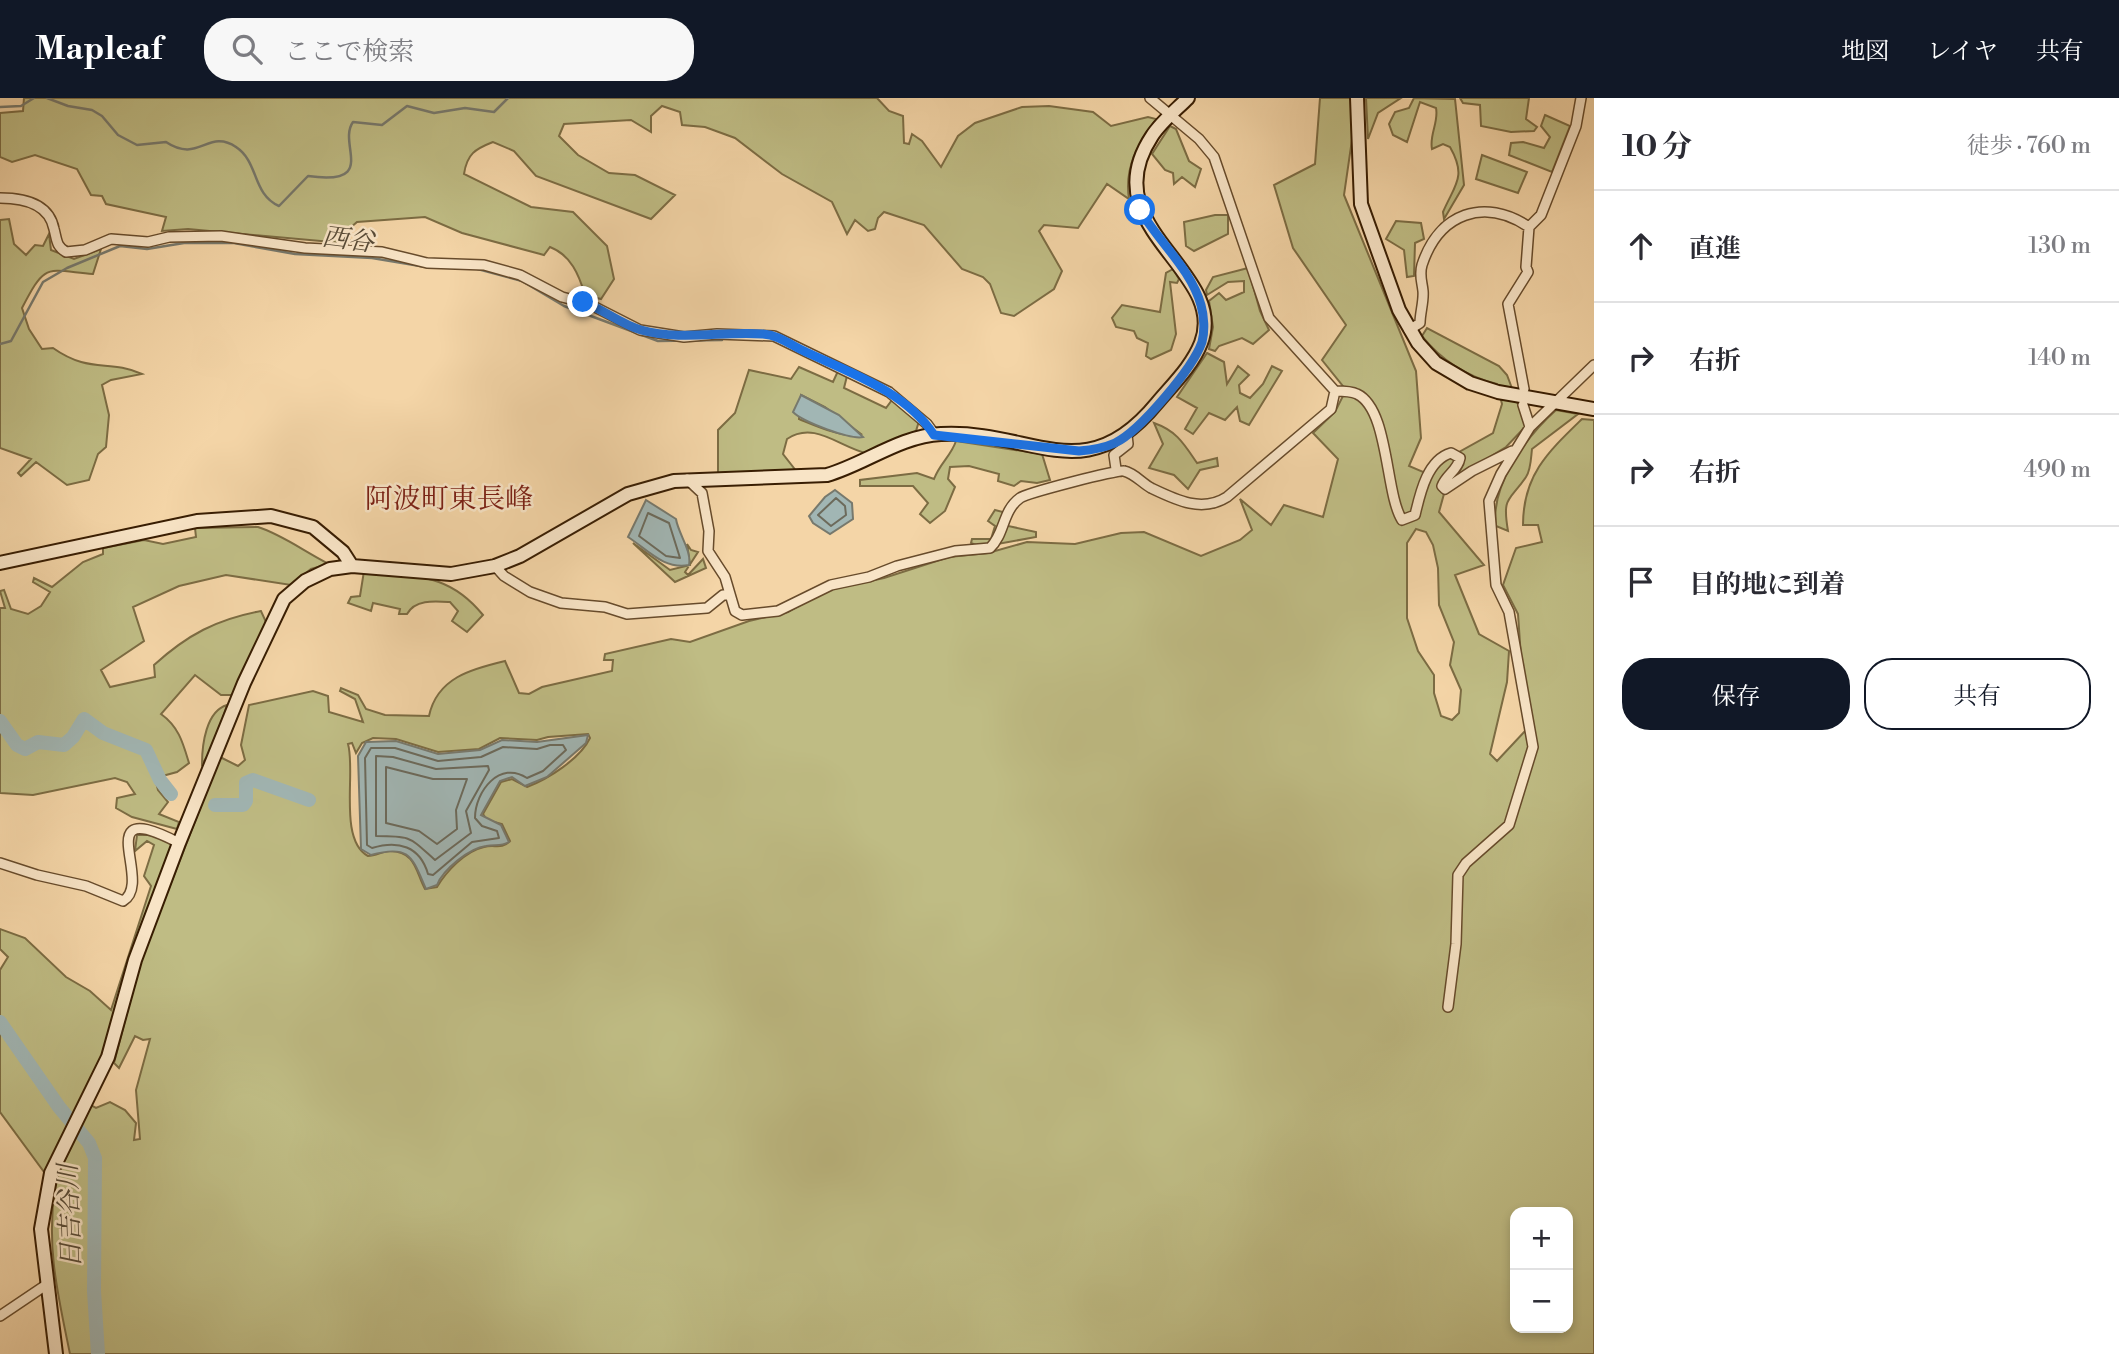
<!DOCTYPE html>
<html lang="ja">
<head>
<meta charset="utf-8">
<style>
	:root { --surface:#fff; --page:#f7f7f7; --text:#2b2b33; --muted:#7c7c81; --line:#e1e1e2; --accent:#111827 }
	body { margin:0; font-family:"Libre Bodoni","Noto Serif JP",serif; background:var(--page); color:var(--text) }
	.controls { position:absolute; right:21px; bottom:21px; display:grid; overflow:hidden; border-radius:14px; box-shadow:0 4px 10px #0003 }
	.controls button { width:63px; height:63px; display:grid; place-items:center; padding:0; border:0; border-bottom:2px solid var(--line); background:var(--surface); color:var(--text); font:35px sans-serif }
	.stop { position:absolute; width:21px; height:21px; margin:-16px; border:5px solid #1a73e8; border-radius:50%; background:#fff }
	.stop.end { background:#1a73e8; border-color:#fff; box-shadow:0 2px 7px #0008 }
	.list { margin:0; padding:0; list-style:none }
	h2 { display:flex; justify-content:space-between; align-items:center; height:91px; margin:0; padding:0 28px; font-size:30px }
	h2 small { font-size:23px; font-weight:400; color:var(--muted) }
	.list li { display:grid; grid-template-columns:46px 1fr auto; gap:21px; align-items:center; box-sizing:border-box; height:112px; padding:0 28px; border-top:2px solid var(--line) }
	.list b { display:block; font-size:26px; white-space:nowrap }
	.list em { font-size:23px; font-style:normal; color:var(--muted) }
	.actions { display:flex; gap:14px; padding:21px 28px }
	.actions a { flex:1; padding:16px 0; border:2px solid var(--accent); border-radius:28px; text-align:center; font-size:24px; color:var(--accent) }
	.actions .main { background:var(--accent); color:#fff }
	.icon { flex:none; width:38px; height:38px; fill:none; stroke:currentColor; stroke-width:2; stroke-linecap:round; stroke-linejoin:round }
	.map { position:relative; flex:none; width:1594px; height:1256px; overflow:hidden }
	header { display:flex; align-items:center; gap:42px; box-sizing:border-box; height:98px; padding:0 35px; background:var(--accent); color:#fff }
	header strong { font-size:33px }
	nav { display:flex; gap:38px; margin-inline-start:auto; font-size:24px }
	.search { width:490px; height:63px; background:var(--page); display:flex; align-items:center; gap:18px; box-sizing:border-box; padding:0 24px; border-radius:28px; color:var(--muted); font-size:26px }
	main { display:flex }
	aside { flex:1; background:var(--surface) }
	.map>svg:first-child { display:block }
	.green { fill:#bfbc84; stroke:#7c6c43; stroke-width:2; fill-rule:evenodd }
	.water { fill:#a1b6b4; stroke:#77796d; stroke-width:2 }
	.lines { fill:none; stroke-linecap:round; stroke-linejoin:round }
	.shore { stroke:#6c6a5b; stroke-width:2 }
	.stream { stroke:#77796d; stroke-width:2.5 }
	.river { stroke:#a1b6b4; stroke-width:14 }
	.street-casing { stroke:#674b2b; stroke-width:12 }
	.secondary-casing { stroke:#381d02; stroke-width:16 }
	.street { stroke:#f8e4c6; stroke-width:9 }
	.secondary { stroke:#f8e4c6; stroke-width:12 }
	.route { stroke:#1a73e8; stroke-width:9 }
	.labels { text-anchor:middle; dominant-baseline:central; stroke-width:5; stroke-linejoin:round; paint-order:stroke }
	.water-label { font-size:26px; font-style:italic; fill:#584b37; stroke:#f8e4c6 }
	.quarter-label { font-size:28px; fill:#7a1f14; stroke:#f8e4c6 }
</style>
</head>
<body>
<header>
<strong>Mapleaf</strong>
<div class="search"><svg class="icon" aria-label="search" viewBox="0 0 24 24"><circle cx="10" cy="10" r="6"/><path d="M15 15l6 6"/></svg>ここで検索</div>
<nav><a>地図</a><a>レイヤ</a><a>共有</a></nav>
</header>
<main>
<div class="map">
<svg width="1594" height="1256" viewBox="0 0 1594 1256">
	<rect width="100%" height="100%" fill="#f4d5a7"/>
	<filter id="stains"><feTurbulence type="fractalNoise" baseFrequency=".00286" numOctaves="4"/><feColorMatrix values="0 0 0 0 .2 0 0 0 0 .09 0 0 0 0 .02 0 0 0 .5 -.17"/></filter>
	<radialGradient id="worn" r=".72"><stop offset=".6" stop-color="#630" stop-opacity="0"/><stop offset="1" stop-color="#630" stop-opacity=".3"/></radialGradient>
	<path class="green" d="M24 0H877L889 13 903 18 904 45 909 46 912 36 922 43 941 69 958 38 975 25 1022 9 1049 8 1093 14 1111 28 1148 19 1156 21C1138 46 1124 69 1129 101L1107 86 1078 130 1044 127 1039 133 1062 173 1054 191 1014 218 1001 215 990 186 983 179 962 171 924 127 884 114 878 120 875 131 868 133 855 122 847 136 832 104 782 76 735 40 705 29 682 27 680 14 662 8 651 18V34L631 22 564 26 559 38 578 57 609 75 635 77 675 97 651 121 536 78 514 53 493 44C475 51 467 56 464 76L531 109 573 114 607 148 614 181 601 201 585 197C579 177 571 157 550 149L544 157 462 135 425 119 357 124 343 136 354 146 188 131 162 133 166 119 106 106 102 98 91 97 77 71 35 57 12 64 0 59V15L23 13Z
		M1320 0H1358L1344 97 1416 273 1421 340 1409 368 1423 374 1493 335 1502 306 1497 286C1466 278 1442 263 1422 238L1427 230 1499 268 1507 277 1526 328 1506 349 1447 385 1439 414 1484 467 1455 477 1479 536 1509 553 1507 584 1490 656 1497 663 1526 632 1518 516 1503 487 1516 450 1542 444 1538 427H1523C1523 377 1548 354 1582 321L1594 322V1256H70C58 1197 46 1150 55 1089L0 1014V872L8 859 0 851V831L25 840 66 879 90 893 111 912 151 788 144 778 154 747 147 743 135 753 137 737H157L173 748 105 953 81 1002 96 1010 110 1004 125 1012 136 1025 134 1042 140 1041 136 992 150 941 143 942 135 938 119 970 114 965 140 865 220 659 238 668 245 662 241 647 249 607 313 593 328 598 329 614 363 624 355 601 340 593 341 590 358 597 366 611 385 617 429 618C437 580 471 571 505 563L519 595 529 596 542 589 612 573 613 562H604L605 556 671 541 690 544 749 523 788 514 824 493 884 480 949 459 988 455 1027 444 1075 446 1121 435 1144 434 1201 458 1240 442 1252 432 1240 401 1271 427 1284 407 1323 419 1338 361 1313 335 1335 314 1346 292 1322 262 1346 227 1293 150 1274 87 1315 66ZM1416 431 1426 434 1433 447 1438 470 1439 507 1454 544 1450 567 1461 592 1459 615 1452 622 1441 618 1434 595V577L1418 553 1407 520V445ZM588 636 590 640C580 661 548 681 527 689L512 681 501 684 483 716 487 722 502 726 510 743C501 752 495 746 484 749 465 753 446 774 437 789L425 791C416 775 416 753 390 753 383 753 376 758 368 758 338 742 356 673 348 646L352 645 356 655 362 645 373 640 396 641 438 654 479 651 500 640 537 642 548 639ZM1515 1114H1568V1230H1515Z
		M1366 0H1401L1378 15 1368 41Z
		M1414 0 1455 1 1464 87 1444 121 1443 114C1455 86 1467 79 1450 49L1443 46 1432 51C1429 37 1439 24 1436 10L1420 4 1407 44 1393 37 1389 26 1395 14 1409 10Z
		M1460 0H1529L1526 21 1537 29 1534 33 1511 34 1481 28 1480 7 1463 5Z
		M1545 17 1570 28 1552 74 1509 57 1511 45 1523 44 1544 50 1550 39 1541 28Z
		M1170 28 1176 31 1189 63 1201 71 1195 89 1182 79 1174 86 1173 75 1165 72 1152 56Z
		M1482 57 1527 74 1518 95 1476 81Z
		M1215 117H1228V136L1194 153 1186 148 1184 124Z
		M9 121 14 146 26 157 35 147 43 148 49 136 51 152 74 161 101 151 93 176C45 172 46 164 22 210L29 231 42 251 53 250C90 276 108 261 142 276L111 282 102 287 109 317 106 349 98 356 89 382 67 387 36 364 21 378 18 375 31 361 0 350V122Z
		M1396 123 1421 125 1424 141 1415 145 1414 178 1407 179 1404 152 1386 141Z
		M1248 170 1260 213 1269 232 1253 246 1242 240 1219 248 1215 253 1209 251 1213 229 1209 203 1219 195 1226 202 1244 194V183L1228 184 1207 197 1206 192 1213 179Z
		M1173 171 1179 181 1177 185 1170 184 1176 236 1171 252 1151 261 1146 258 1148 245 1137 240 1134 233 1116 229 1112 220 1122 207 1160 214 1166 175Z
		M1207 255 1224 264 1227 286 1238 268 1249 277 1239 287 1240 295 1250 300 1263 286 1272 268 1282 273 1249 327 1240 323 1237 309 1225 322 1209 315 1193 336 1185 331 1197 310 1177 299Z
		M799 269 833 284 838 273 847 278 844 290 886 310 892 302 919 323 916 333 869 356C840 350 815 322 787 341L783 356 797 374 718 376V332L735 315 749 272 791 281ZM801 297 825 309 861 336C847 342 814 327 799 321Z
		M1556 312 1578 316 1532 351C1531 359 1531 372 1526 379 1509 404 1502 398 1508 433L1496 428C1490 387 1527 338 1556 312Z
		M1154 325C1177 333 1184 346 1197 365L1217 360 1218 368 1200 372 1188 391 1174 377 1149 370 1163 346Z
		M956 343 1042 356 1050 382 1037 385 1021 383 1014 388 998 383 999 376 969 368 950 369 948 381 955 389 945 413 930 425 920 416 928 405 913 388H860V382L917 375 934 381C940 365 951 358 956 343Z
		M995 412 1003 414 1008 428 1036 434V439L981 449 971 445 972 441H991L995 428 988 423Z
		M258 429C283 437 305 454 329 466L311 471 291 487 226 477 179 488 133 509 144 543 101 572 110 589 155 579 154 567C187 537 217 521 261 513L266 524 233 597H221L195 577 161 616C179 629 183 645 189 665L177 674 155 680 158 692 168 704 159 716 179 724 177 731 132 719 116 710 117 700 135 696 127 684 115 680 33 697 0 695V510H5L0 493 4 492 11 511 28 516 41 508 50 494 33 484 34 480 52 489 83 464 103 456V450L144 442 163 446 196 439 195 430Z
		M633 445 670 472 690 467 687 446 691 452 698 454 685 474 688 477 703 461 706 470 675 484Z
		M364 473C415 479 448 474 483 517L467 534 452 523 458 513 450 504C435 503 415 501 407 516H399L400 511 373 505 371 513 348 505 351 499 360 498Z
		M227 607 213 650 202 666C202 647 206 613 227 607Z"/>
	<path class="water" d="M801 297 839 317 863 339C851 342 803 324 793 314Z
		M835 392 852 405 853 421 830 436 813 425 809 418 825 399Z
		M646 402 676 421C678 435 692 453 689 467 664 472 648 452 628 439Z
		M588 637 586 645 547 679 525 688 512 679 500 683 481 717 501 727 509 744C500 749 496 746 486 748 469 750 443 772 437 787L426 791C412 759 410 746 371 757L361 751 358 658 366 644 396 643 438 656 480 652 502 642 537 644Z"/>
	<g class="lines">
		<path class="shore" d="M836 400 845 408 846 417 831 428 818 417Z
			M648 415 669 425 680 460 666 458 639 438Z
			M550 647H563L566 652 543 673 527 680C500 662 475 693 475 720L482 728 497 733 499 740 472 744 433 777 428 776C420 748 398 742 372 750L367 747 365 660 371 650H395L438 663 481 659 503 649 537 651Z
			M376 658 393 659 436 671 488 668 489 672 466 713 471 735 435 762C409 739 412 738 376 738Z
			M386 669 433 681H467L456 712 457 731 437 746 419 733 386 725Z"/>
		<path class="stream" d="M47 0 68 8 92 12 102 18 118 37 137 47 166 44C199 66 208 30 236 49 259 64 252 96 279 108L308 78C379 88 337 46 353 24L382 27 407 8 434 15 465 10 494 14 508 0
			M0 9 21 8 34 0
			M474 170 522 183 564 208 658 243 722 242
			M0 246 11 243 43 184 67 170 120 148 147 151 184 145H234L295 156 372 160 426 169"/>
		<path class="river" d="M0 623 17 647 25 651 38 644 64 647 73 639 84 621 103 635 146 652 160 682 171 696
			M215 707H243L246 703V685L253 682 309 702
			M0 924 59 1009 89 1045 95 1060 94 1193 98 1256"/>
		<defs>
			<path id="street" d="M0 100C22 100 49 105 54 131 57 142 56 148 66 154L85 152 111 141 148 144 169 139 221 138 305 150 382 154 427 165 484 167 520 177 562 199 589 206 640 232 684 239 717 236 774 238 889 294 927 326 935 337
				M1409 232 1420 225C1420 215 1424 203 1423 193 1422 183 1419 177 1422 167 1439 115 1484 99 1529 129
				M1524 291 1508 206 1528 174 1526 169 1529 129 1541 117 1576 28 1581 0
				M1335 293C1342 293 1351 293 1357 296 1389 311 1385 395 1402 422L1415 417C1420 396 1427 362 1451 355L1460 360C1458 372 1446 377 1442 388L1445 391 1472 373 1512 353
				M1523 307 1530 329
				M1116 371 1114 357 1128 346 1127 337
				M687 381 702 395 709 433 708 453 725 479 735 513 742 517 778 513 831 487 869 479 897 468 955 453 990 450C1005 436 1002 413 1020 400 1027 395 1119 371 1124 373 1134 375 1142 385 1151 390 1176 402 1202 415 1227 399L1331 311 1335 293 1269 220 1214 59 1199 41 1150 0
				M495 468 504 478 530 494 561 505 605 509 627 516 707 510 723 497H730
				M0 765 37 777 86 788 123 803C155 784 87 697 179 745
				M1448 909 1456 846 1458 777 1466 765 1509 727 1533 649 1509 514 1496 487 1489 403 1501 376 1530 329 1594 267
				M0 1218 46 1187"/>
			<path id="secondary" d="M1357 0 1361 106 1399 212 1418 245 1436 265 1470 285 1498 294 1594 311
				M0 465 197 423 271 418 313 429 343 454 352 468
				M56 1256 41 1131 51 1075 108 959 135 862 179 745 244 585 284 501 305 483 330 471 352 468 451 476 495 468 520 458 628 396 674 383 827 377C865 366 900 338 941 336 1032 331 1084 394 1157 305 1173 286 1192 268 1201 245 1229 172 1091 130 1152 38 1161 24 1176 12 1188 0"/>
		</defs>
		<use href="#street" class="street-casing"/>
		<use href="#secondary" class="secondary-casing"/>
		<use href="#street" class="street"/>
		<use href="#secondary" class="secondary"/>
	</g>
	<g class="lines">
		<path class="route" d="M583 204C603 211 620 226 641 232 681 243 722 233 763 236 779 237 792 248 806 254 851 275 906 294 934 337L1079 353C1091 352 1104 350 1115 345 1140 333 1193 270 1202 244 1205 233 1204 218 1201 207 1191 171 1158 143 1140 112"/>
	</g>
	<g class="labels">
		<g class="water-label">
			<text transform="translate(348 142) rotate(7)">西谷</text>
			<text transform="translate(70 1118) rotate(-92)">日吉谷川</text>
		</g>
		<g class="quarter-label">
			<text x="449" y="401">阿波町東長峰</text>
		</g>
	</g>
	<rect width="100%" height="100%" filter="url(#stains)"/>
	<rect width="100%" height="100%" fill="url(#worn)"/>
</svg>
<div class="controls">
<button>+</button>
<button>−</button>
</div>
<div class="stop" style="left:1140px;top:112px"></div>
<div class="stop end" style="left:583px;top:204px"></div>
</div>
<aside>
<h2>10 分<small>徒歩 · 760 m</small></h2>
<ul class="list">
<li><svg class="icon" aria-label="ahead" viewBox="0 0 24 24"><path d="M12 20V5M6 11l6-6 6 6"/></svg><div><b>直進</b></div><em>130 m</em></li>
<li><svg class="icon" aria-label="right" viewBox="0 0 24 24"><path d="M7 20v-9h11M14 6l5 5-5 5"/></svg><div><b>右折</b></div><em>140 m</em></li>
<li><svg class="icon" aria-label="right" viewBox="0 0 24 24"><path d="M7 20v-9h11M14 6l5 5-5 5"/></svg><div><b>右折</b></div><em>490 m</em></li>
<li><svg class="icon" aria-label="arrive" viewBox="0 0 24 24"><path d="M6 21V4h12l-3 4 3 4H6"/></svg><div><b>目的地に到着</b></div></li>
</ul>
<div class="actions"><a class="main">保存</a><a>共有</a></div>
</aside>
</main>
</body>
</html>
